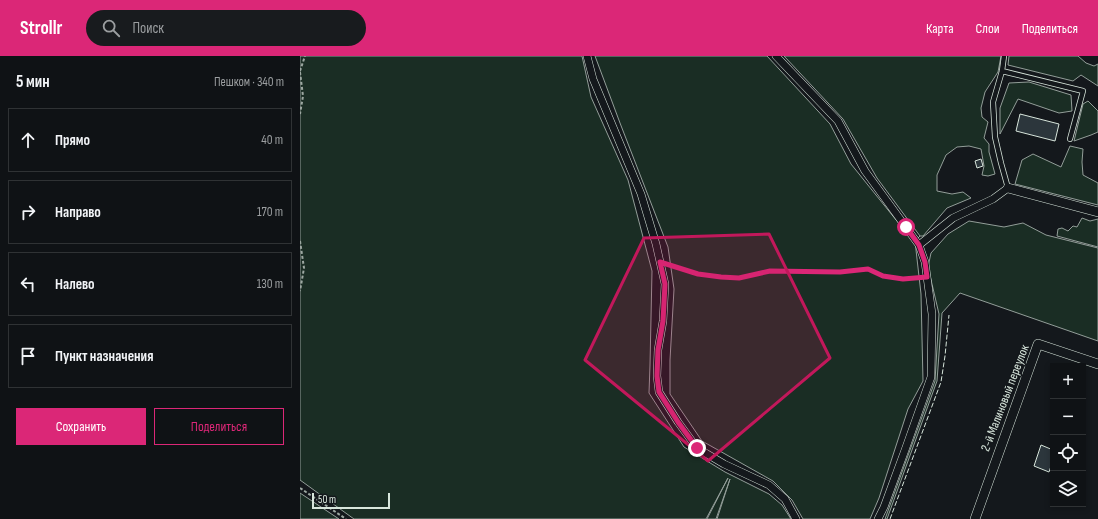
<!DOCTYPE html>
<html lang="ru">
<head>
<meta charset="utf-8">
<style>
	:root { --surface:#0f1215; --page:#181b1e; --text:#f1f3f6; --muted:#9b9ea0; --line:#2f3234; --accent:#db2777 }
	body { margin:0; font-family:"Sofia Sans Condensed",sans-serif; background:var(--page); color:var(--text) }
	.controls { position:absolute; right:12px; bottom:12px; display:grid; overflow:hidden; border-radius:0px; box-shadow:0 2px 6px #0003 }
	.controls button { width:36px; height:36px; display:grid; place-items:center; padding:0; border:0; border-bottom:1px solid var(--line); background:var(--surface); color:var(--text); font:20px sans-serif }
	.scale { position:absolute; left:12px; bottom:10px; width:78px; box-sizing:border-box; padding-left:4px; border:2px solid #d8e6dc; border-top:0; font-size:11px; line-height:14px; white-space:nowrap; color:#d8e6dc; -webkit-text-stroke:3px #14181c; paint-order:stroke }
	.stop { position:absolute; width:12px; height:12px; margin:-9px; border:3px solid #db2777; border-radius:50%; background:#fff }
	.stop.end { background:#db2777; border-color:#fff; box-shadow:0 1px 4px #0008 }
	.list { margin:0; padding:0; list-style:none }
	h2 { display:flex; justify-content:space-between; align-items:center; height:52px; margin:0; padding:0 16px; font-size:17px }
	h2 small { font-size:13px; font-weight:400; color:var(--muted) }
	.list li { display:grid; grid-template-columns:26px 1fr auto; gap:12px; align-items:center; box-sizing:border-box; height:64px; margin:0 8px 8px; padding:0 8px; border:1px solid var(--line); border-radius:0px }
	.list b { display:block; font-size:15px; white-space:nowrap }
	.list em { font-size:13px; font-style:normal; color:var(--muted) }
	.actions { display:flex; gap:8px; padding:12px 16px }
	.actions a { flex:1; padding:9px 0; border:1px solid var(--accent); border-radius:0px; text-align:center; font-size:14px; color:var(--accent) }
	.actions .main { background:var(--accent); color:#fff }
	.icon { flex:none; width:22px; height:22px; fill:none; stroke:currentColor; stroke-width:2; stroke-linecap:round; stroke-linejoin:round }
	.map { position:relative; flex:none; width:798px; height:463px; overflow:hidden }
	header { display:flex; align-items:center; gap:24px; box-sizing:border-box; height:56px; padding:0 20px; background:var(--accent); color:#fff }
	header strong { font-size:19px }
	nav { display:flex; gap:22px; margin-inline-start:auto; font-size:14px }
	.search { width:280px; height:36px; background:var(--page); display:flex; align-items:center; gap:10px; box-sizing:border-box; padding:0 14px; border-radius:22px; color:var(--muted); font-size:15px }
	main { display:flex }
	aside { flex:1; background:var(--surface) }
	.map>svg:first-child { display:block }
	.green { fill:#1a2d24; stroke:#939e99 }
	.building { fill:#2c363c; stroke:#d8e6dc }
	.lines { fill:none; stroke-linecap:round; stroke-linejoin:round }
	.service-casing { stroke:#d8e6dc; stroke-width:6 }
	.pedestrian-casing { stroke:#d8e6dc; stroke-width:8 }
	.minor-casing { stroke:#d8e6dc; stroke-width:10 }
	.path { stroke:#9da8a2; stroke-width:2; stroke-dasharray:3 2; stroke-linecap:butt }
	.service { stroke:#14181c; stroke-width:4.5 }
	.pedestrian { stroke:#14181c; stroke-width:7 }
	.minor { stroke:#14181c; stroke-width:9 }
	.fence { stroke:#d8e6dc; stroke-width:1; stroke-dasharray:5 2; stroke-linecap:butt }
	.route { stroke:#db2777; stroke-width:5 }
	.marked { fill:#c2185b; fill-opacity:0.2; stroke:#c2185b; stroke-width:3; stroke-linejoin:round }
	.labels { text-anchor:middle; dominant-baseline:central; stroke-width:3; stroke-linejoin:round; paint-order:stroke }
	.street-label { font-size:13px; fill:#d8e6dc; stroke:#14181c }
</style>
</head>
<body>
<header>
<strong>Strollr</strong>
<div class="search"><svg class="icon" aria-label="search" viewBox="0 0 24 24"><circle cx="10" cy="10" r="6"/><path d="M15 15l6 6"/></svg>Поиск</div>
<nav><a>Карта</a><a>Слои</a><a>Поделиться</a></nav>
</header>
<main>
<aside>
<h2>5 мин<small>Пешком · 340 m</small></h2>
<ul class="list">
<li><svg class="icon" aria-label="ahead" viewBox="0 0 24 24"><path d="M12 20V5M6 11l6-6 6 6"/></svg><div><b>Прямо</b></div><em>40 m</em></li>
<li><svg class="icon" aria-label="right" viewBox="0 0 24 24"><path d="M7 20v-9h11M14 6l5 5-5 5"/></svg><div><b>Направо</b></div><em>170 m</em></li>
<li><svg class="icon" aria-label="left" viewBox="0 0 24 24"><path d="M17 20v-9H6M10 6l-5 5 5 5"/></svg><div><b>Налево</b></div><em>130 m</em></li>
<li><svg class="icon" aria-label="arrive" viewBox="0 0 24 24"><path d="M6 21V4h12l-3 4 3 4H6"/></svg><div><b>Пункт назначения</b></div></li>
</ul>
<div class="actions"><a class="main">Сохранить</a><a>Поделиться</a></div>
</aside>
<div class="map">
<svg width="798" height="463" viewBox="0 0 798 463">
	<rect width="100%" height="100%" fill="#14181c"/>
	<path class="green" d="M0 0H282L291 41 328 124 352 215 350 309 349 337 384 391 425 416 469 438 482 449 491 463H417L430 423 416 463H407L428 422 406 463H54L0 424Z
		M295 0H467L530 68 551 108 609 180 615 185 620 180 577 122 543 63 484 0H701L698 16 685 36 681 52 682 61 688 66 684 82 689 88V96L695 118 688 120 682 119 684 110 681 93 669 90 657 91 646 99 637 119V135L652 138 663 136 671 142 647 152 623 180H620L615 185 621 238 623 325 608 353 579 442 570 463H503L492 444 473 425 402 385 370 338V304L374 233 368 191 320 67Z
		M709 0H778L786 7 794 10 798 8V30L781 19 773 25 708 9Z
		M729 26 771 39 772 55 759 57 718 43 700 78V52L709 27Z
		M788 45 798 55V76L791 79 774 85 783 48Z
		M770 90 783 93 782 106 783 119 798 127V149L715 128 722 104 733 98 761 111Z
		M782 162 790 165 798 163V191L757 180 758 173 762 172 768 175 773 170 777 171Z
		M669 165 704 171 723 167 746 179 798 192V285L660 237 642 257 637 325 587 463H585L635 325 639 258 628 211 631 197 648 178Z
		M0 437 39 463H0Z"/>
	<path class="building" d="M720 58 759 68 755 85 716 75Z
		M681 103 683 110 677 112 675 105Z
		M741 389 753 394V404L749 416 734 410Z"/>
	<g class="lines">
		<defs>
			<path id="service" d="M704 0 702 15 693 46 695 81 701 107 708 132
				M702 15 783 35 770 83"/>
			<path id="pedestrian" d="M287 0 293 23 341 138 356 188 365 228 363 265 358 294 357 320 359 336 378 366 397 392 424 408 469 429 485 443 496 463
				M476 0 538 65 565 115 619 189 625 206 632 258 631 321 605 394 584 451 578 463
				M619 189 653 162 693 143 708 132"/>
			<path id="minor" d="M708 132 798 156
				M675 463 738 288 798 308"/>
		</defs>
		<use href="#service" class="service-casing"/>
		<use href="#pedestrian" class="pedestrian-casing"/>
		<use href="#minor" class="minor-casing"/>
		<path class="path" d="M0 15 5 0
			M0 16 3 40 0 58
			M0 185 4 212 0 235
			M370 209 398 218 421 221 439 222 470 215 540 216 568 213 583 220 603 223 620 222
			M0 432 46 463"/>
		<use href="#service" class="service"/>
		<use href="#pedestrian" class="pedestrian"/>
		<use href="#minor" class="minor"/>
		<path class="fence" d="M590 463 641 326 645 300 649 259"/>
	</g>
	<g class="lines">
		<path class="route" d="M397 392 378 366 359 336 357 320 358 294 363 265 365 228 360 206 398 218 421 221 439 222 470 215 540 216 568 213 583 220 603 223 627 221 625 206 619 189 606 171"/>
	</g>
	<path class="marked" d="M469 178 530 302 408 405 285 304 344 182Z"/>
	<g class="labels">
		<g class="street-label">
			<text transform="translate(705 342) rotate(-69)">2-й Малиновый переулок</text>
		</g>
	</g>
</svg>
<div class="controls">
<button>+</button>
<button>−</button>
<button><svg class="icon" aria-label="locate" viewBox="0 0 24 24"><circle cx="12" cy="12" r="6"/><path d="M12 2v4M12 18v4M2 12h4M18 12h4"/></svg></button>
<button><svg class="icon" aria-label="layers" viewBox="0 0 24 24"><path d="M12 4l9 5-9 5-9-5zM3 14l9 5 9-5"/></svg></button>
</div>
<div class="scale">50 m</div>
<div class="stop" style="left:606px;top:171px"></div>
<div class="stop end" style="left:397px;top:392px"></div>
</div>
</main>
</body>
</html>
